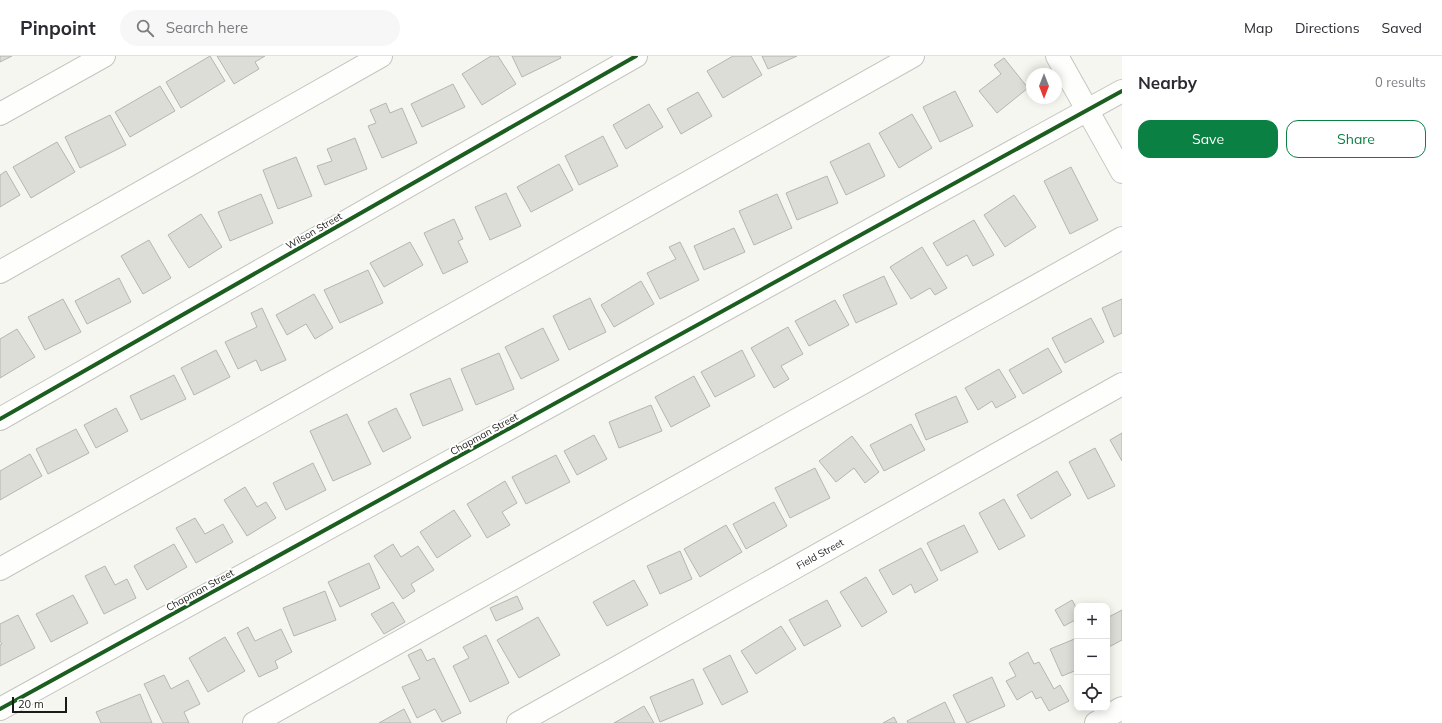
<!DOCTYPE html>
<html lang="en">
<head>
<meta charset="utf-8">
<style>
	:root { --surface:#fff; --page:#f7f7f7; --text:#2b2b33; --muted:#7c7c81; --line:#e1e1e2; --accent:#0b8043 }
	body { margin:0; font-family:Mulish,sans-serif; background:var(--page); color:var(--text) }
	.controls { position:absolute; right:12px; bottom:12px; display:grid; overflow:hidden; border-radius:8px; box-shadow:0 2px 10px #0003 }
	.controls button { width:36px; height:36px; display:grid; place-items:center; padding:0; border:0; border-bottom:1px solid var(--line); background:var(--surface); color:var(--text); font:20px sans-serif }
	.compass { position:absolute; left:1026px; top:12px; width:36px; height:36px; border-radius:50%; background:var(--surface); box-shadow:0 2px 10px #0003; rotate:180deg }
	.scale { position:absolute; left:12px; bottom:10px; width:55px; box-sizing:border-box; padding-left:4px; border:2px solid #1a1b16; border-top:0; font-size:11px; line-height:14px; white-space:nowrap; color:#1a1b16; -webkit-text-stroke:3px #fff; paint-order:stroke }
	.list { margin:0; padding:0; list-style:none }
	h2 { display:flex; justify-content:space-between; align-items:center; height:52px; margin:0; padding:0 16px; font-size:17px }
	h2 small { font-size:13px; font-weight:400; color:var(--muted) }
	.actions { display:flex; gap:8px; padding:12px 16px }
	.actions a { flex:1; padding:9px 0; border:1px solid var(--accent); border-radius:12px; text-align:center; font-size:14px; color:var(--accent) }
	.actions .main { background:var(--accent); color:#fff }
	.icon { flex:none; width:22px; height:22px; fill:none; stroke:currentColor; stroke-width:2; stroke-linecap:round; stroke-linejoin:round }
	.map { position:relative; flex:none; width:1122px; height:667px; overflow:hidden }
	header { display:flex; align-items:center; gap:24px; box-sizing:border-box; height:56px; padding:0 20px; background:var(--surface); border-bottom:1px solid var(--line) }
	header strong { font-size:19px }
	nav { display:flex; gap:22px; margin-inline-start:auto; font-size:14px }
	.search { width:280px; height:36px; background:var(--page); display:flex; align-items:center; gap:10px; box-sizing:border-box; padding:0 14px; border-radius:22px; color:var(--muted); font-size:15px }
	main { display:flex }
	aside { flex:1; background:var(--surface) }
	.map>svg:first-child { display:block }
	.building { fill:#dcddd7; stroke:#b6b6b1 }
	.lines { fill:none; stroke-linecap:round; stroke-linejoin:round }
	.minor-casing { stroke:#c4c4c0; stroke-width:24 }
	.major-casing { stroke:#c4c4c0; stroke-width:24 }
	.minor { stroke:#fefefd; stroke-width:22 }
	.major { stroke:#fefefd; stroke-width:22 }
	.cycleway-casing { stroke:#fff; stroke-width:6 }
	.cycleway { stroke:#1b5e20; stroke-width:4 }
	.labels { text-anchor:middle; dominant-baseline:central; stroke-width:4; stroke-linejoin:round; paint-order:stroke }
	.street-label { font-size:10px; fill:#1a1b16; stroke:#fff }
</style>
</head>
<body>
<header>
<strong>Pinpoint</strong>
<div class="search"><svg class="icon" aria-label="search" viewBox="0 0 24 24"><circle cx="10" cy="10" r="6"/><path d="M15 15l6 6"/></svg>Search here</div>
<nav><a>Map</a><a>Directions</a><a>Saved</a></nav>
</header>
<main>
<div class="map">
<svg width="1122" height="667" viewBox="0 0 1122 667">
	<rect width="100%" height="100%" fill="#f6f6f0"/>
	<path class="building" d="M0 0H12L0 6Z
		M210 0 225 25 181 52 166 26Z
		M217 0H265L255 6 259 13 234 28Z
		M491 0H498L516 28 482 49 462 18Z
		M512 0H560L561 2 522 21Z
		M733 0H751L762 19 723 42 707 15Z
		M762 0H797L768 13Z
		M1004 2 1028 32 997 57 979 35 1001 18 994 9Z
		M453 28 465 51 422 71 411 48Z
		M160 30 175 55 130 81 115 56Z
		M955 35 973 70 940 86 923 51Z
		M698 36 712 60 681 78 667 53Z
		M386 47 390 57 402 52 417 87 382 102 368 70 376 67 370 54Z
		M649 48 663 71 626 93 613 69Z
		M912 58 932 92 899 112 879 77Z
		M110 59 126 89 80 112 65 81Z
		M603 80 618 110 579 129 565 100Z
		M355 82 367 113 325 129 317 110 332 105 327 93Z
		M57 86 75 116 31 142 13 111Z
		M869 87 885 120 846 139 830 106Z
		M296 101 312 140 278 153 263 114Z
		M559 108 573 134 531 156 517 131Z
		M1071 111 1098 164 1070 178 1044 125Z
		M6 115 20 139 0 151V119Z
		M827 120 838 147 797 164 786 137Z
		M506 137 521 170 490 184 475 151Z
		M261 138 273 167 230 185 218 156Z
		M777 138 792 172 754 189 739 155Z
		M1014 139 1036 171 1005 191 984 159Z
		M201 158 222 191 189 212 168 179Z
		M454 163 463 183 458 185 468 206 443 218 424 177Z
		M974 164 994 199 973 210 967 199 947 210 933 187Z
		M734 172 745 196 704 214 694 190Z
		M149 184 171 222 143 238 121 200Z
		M410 186 423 209 384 231 370 207Z
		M680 186 699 224 660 243 647 217 676 203 669 191Z
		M922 191 947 232 935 239 930 232 911 243 890 211Z
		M368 214 383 247 340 267 324 234Z
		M884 220 897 248 856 267 843 239Z
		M119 222 131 246 87 268 75 245Z
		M641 225 654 248 614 271 601 249Z
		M314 238 333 272 315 283 306 268 287 279 276 259Z
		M590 242 606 276 569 294 553 260Z
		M63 243 81 276 45 294 28 261Z
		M1122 243V277L1114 281 1102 252Z
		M835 244 849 269 809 290 795 265Z
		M262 252 286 304 261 315 256 304 238 313 225 286 257 271 251 257Z
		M1091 262 1104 286 1065 307 1052 282Z
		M788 271 803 298 781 310 789 323 774 332 751 292Z
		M543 272 559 304 521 323 505 291Z
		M17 273 35 301 0 322V283Z
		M1048 292 1062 316 1023 338 1009 314Z
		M216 294 230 321 194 339 181 312Z
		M742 294 755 320 715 341 701 316Z
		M499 297 514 333 476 349 461 313Z
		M999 313 1016 341 996 352 992 345 978 354 965 332Z
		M174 319 186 343 141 364 130 340Z
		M694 320 710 350 671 371 655 341Z
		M450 322 463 354 423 370 410 338Z
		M956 340 968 366 926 384 915 358Z
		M651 349 662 375 619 392 609 366Z
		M116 352 128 375 96 392 84 369Z
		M396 352 411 382 383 396 368 366Z
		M347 358 371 408 333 425 310 375Z
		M911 368 925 394 884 415 870 389Z
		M76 373 89 397 48 418 36 393Z
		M1122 377V405L1110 384Z
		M594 379 607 403 577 419 564 395Z
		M852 380 879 416 865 427 854 412 836 426 819 405Z
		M1095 392 1115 430 1088 443 1069 406Z
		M30 398 42 420 0 444V415Z
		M556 399 570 426 526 448 512 421Z
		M313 407 326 434 286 454 273 427Z
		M815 412 830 442 790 462 775 432Z
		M1057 415 1071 439 1031 463 1017 439Z
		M505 425 517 447 502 456 510 469 487 482 467 448Z
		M245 431 257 451 266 446 276 462 247 480 224 444Z
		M1004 443 1025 480 999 494 979 457Z
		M774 446 787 470 746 493 733 468Z
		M454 454 471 480 437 502 420 476Z
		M195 462 205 478 223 468 233 486 196 507 176 472Z
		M726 469 742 496 700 521 684 493Z
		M964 469 978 496 941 515 927 487Z
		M174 488 187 511 147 534 134 510Z
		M393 488 401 501 418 490 434 514 411 528 415 535 403 543 374 500Z
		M921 492 938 524 915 537 911 528 893 539 879 514Z
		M680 495 692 523 660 538 647 510Z
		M369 507 380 532 340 551 328 526Z
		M105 510 115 529 127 523 136 542 104 558 85 520Z
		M866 521 887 556 862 571 840 536Z
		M634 524 648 549 607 570 593 546Z
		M325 535 336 564 294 580 283 552Z
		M73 539 88 567 51 586 36 558Z
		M517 540 523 553 496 565 490 552Z
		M827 544 841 570 804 590 789 564Z
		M1072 544 1077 553V563L1064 570 1055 554Z
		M393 546 405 566 384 578 371 558Z
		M1122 554V584L1107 592V562Z
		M18 559 35 592 0 610V589L2 588 0 585V568Z
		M538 561 560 599 519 622 497 584Z
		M781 570 796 593 756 618 741 595Z
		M248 571 255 585 281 573 292 596 275 605 278 612 259 621 237 577Z
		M486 579 509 627 470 646 453 610 469 602 463 591Z
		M225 581 245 615 208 636 189 602Z
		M1077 582V614L1062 620 1050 593Z
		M421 593 427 605 434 602 461 657 442 666 435 653 417 662 402 631 420 623 408 599Z
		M1028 596 1034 608 1039 606 1054 633 1060 629 1069 645 1049 655 1041 641 1036 643 1032 635 1017 644 1006 625 1016 620 1009 607Z
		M730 599 748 636 722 649 703 613Z
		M164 619 171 633 188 624 200 648 184 656 189 667H163L144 628Z
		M992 621 1005 650 967 667 953 639Z
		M693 623 703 648 660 666 650 641Z
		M140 638 152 667H101L96 656Z
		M945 646 955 667H908L907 665Z
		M644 650 654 667H614Z
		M404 653 411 667H379Z
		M894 661 897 667H883Z"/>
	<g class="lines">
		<defs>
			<path id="minor" d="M1057 0 1122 116
				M0 58 104 0
				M0 216 381 0
				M0 363 636 0
				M0 513 913 0
				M0 653 1122 35
				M254 667 1122 182
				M518 667 1122 328"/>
			<path id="major" d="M1096 667 1122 652"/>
		</defs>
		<use href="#minor" class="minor-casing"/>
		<use href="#major" class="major-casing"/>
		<use href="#minor" class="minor"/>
		<use href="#major" class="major"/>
		<defs>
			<path id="cycleway" d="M0 363 636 0
				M0 653 1122 35"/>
		</defs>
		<use href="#cycleway" class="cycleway-casing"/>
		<use href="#cycleway" class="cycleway"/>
	</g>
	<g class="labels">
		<g class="street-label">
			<text transform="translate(314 175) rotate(-30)">Wilson Street</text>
			<text transform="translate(484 378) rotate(-29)">Chapman Street</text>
			<text transform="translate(820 498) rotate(-29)">Field Street</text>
			<text transform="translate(200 534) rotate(-29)">Chapman Street</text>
		</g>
	</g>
</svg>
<div class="controls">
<button>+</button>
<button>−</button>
<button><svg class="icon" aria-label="locate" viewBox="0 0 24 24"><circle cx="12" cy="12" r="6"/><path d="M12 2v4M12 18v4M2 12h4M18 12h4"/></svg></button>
</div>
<svg class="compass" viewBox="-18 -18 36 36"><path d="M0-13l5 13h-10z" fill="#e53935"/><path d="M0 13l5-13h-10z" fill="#7c7c81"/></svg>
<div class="scale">20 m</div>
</div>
<aside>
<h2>Nearby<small>0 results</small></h2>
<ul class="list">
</ul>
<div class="actions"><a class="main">Save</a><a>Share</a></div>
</aside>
</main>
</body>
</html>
